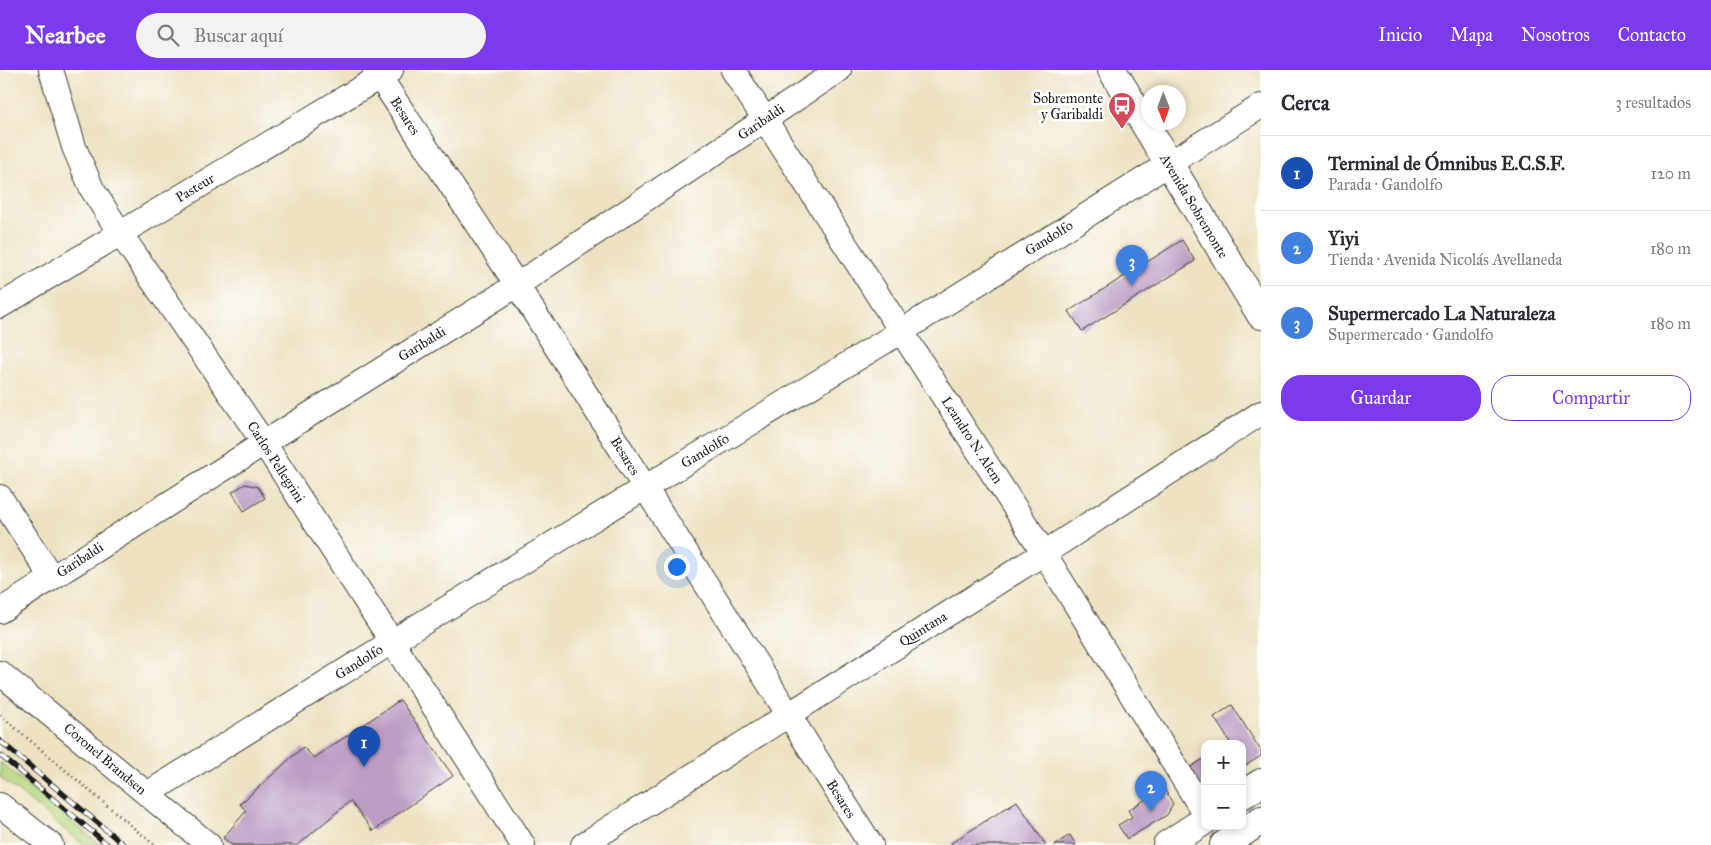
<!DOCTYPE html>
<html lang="es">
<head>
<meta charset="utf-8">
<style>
	:root { --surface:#fff; --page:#f2f2f3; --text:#2b2b33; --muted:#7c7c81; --line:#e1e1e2; --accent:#7c3aed }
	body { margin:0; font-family:"IM FELL Great Primer",serif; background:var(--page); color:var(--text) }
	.controls { position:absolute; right:15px; bottom:15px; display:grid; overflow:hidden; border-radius:10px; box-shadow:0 2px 8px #0003 }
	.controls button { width:45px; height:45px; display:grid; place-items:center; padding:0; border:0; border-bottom:1px solid var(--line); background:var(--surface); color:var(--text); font:25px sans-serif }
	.compass { position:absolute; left:1141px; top:15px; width:45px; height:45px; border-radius:50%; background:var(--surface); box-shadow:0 2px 8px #0003; rotate:179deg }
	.you { position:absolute; left:676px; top:496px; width:18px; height:18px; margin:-12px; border:4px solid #fff; border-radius:50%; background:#1a73e8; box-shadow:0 0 0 8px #1a73e833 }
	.badge { display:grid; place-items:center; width:32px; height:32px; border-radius:50%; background:var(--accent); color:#fff; font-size:16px; font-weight:700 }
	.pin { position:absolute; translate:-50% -41px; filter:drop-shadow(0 1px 2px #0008) }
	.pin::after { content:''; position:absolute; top:26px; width:18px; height:15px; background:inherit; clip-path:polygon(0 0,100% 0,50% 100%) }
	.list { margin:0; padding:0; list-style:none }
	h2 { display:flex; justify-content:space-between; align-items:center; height:65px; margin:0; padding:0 20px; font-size:21px }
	h2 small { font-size:16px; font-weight:400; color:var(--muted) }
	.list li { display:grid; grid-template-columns:32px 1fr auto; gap:15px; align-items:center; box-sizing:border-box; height:75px; padding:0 20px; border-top:1px solid var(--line) }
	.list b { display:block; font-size:19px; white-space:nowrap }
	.list p { margin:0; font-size:16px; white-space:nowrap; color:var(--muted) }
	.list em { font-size:16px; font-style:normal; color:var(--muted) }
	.actions { display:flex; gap:10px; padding:15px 20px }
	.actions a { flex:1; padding:11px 0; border:1px solid var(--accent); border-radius:20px; text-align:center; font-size:18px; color:var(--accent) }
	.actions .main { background:var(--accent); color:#fff }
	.icon { flex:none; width:28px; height:28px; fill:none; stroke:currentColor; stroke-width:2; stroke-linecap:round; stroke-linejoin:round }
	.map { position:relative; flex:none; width:1261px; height:775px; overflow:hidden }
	header { display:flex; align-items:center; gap:30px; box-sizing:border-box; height:70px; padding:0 25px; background:var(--accent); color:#fff }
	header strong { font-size:24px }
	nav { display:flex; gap:28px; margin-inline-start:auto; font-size:18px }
	.search { width:350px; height:45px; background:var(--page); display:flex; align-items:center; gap:12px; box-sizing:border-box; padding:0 18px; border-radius:28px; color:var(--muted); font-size:19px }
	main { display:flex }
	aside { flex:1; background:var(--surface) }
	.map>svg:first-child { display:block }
	.green { fill:#b6d67e; stroke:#69794d }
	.building { fill:#bc9ec4 }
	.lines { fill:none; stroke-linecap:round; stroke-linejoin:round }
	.street-casing { stroke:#3b3a35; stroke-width:26 }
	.secondary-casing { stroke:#3b3a35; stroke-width:30 }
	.path { stroke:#3b3a35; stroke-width:3; stroke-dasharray:1 4; stroke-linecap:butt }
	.street { stroke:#fff; stroke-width:24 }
	.secondary { stroke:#fff; stroke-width:28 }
	.rail-casing { stroke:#1c1c1c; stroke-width:5.5 }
	.rail { stroke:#fff; stroke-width:4; stroke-dasharray:11; stroke-linecap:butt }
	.labels { text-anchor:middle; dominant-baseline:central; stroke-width:5; stroke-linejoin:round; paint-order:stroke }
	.poi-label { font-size:14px; fill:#1c1c1c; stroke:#fff; text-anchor:end }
	.street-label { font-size:14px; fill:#1c1c1c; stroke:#fff }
</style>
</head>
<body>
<header>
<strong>Nearbee</strong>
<div class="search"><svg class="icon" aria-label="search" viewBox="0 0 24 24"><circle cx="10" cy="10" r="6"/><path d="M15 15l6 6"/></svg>Buscar aquí</div>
<nav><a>Inicio</a><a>Mapa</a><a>Nosotros</a><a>Contacto</a></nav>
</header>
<main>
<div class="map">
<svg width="1261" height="775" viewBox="0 0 1261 775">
	<rect width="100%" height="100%" fill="#fff"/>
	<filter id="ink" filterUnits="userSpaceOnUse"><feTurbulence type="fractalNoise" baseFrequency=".02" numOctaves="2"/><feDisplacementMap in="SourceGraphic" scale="10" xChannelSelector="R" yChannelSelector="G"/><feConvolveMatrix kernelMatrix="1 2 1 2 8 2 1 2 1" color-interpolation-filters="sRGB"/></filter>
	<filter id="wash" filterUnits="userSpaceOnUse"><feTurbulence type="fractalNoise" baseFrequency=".0096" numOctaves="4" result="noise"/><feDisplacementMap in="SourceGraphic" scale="20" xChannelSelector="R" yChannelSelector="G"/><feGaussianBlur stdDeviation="1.12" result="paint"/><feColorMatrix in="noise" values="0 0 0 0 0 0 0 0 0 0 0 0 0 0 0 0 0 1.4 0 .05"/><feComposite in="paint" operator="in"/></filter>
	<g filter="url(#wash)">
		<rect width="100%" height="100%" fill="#ede1c1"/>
		<path class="green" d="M0 692 100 775H84L0 707Z"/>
		<g id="blocks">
			<path class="building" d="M1182 170 1195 191 1082 261 1069 241Z
				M245 414 258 417 265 428 244 441 232 422Z
				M400 630 453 706 373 761 350 731 298 775H232L223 768 246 741 240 734 303 677 314 688Z
				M1232 635 1261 681V686L1245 696 1242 692V674H1231L1214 647Z
				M1205 688V716L1198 714 1189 698Z
				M1164 718 1173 734 1167 745 1127 769 1118 755 1132 747 1128 740Z
				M1017 731 1046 775H952L951 773Z
				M1070 765 1076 775H1054Z"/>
		</g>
	</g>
	<g filter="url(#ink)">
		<use href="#blocks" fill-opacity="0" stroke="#3b3a35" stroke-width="1"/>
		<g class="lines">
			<defs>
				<path id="street" d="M51 0 74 77 92 119 120 163 264 373 523 775
					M375 0 517 215 871 775
					M733 0 1044 483 1205 744
					M0 236 391 0
					M0 427 52 508
					M0 541 264 373 517 215 839 0
					M0 603 209 775
					M147 724 393 571 902 261 1261 36
					M0 735 51 775
					M583 775 1044 483 1261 343"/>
				<path id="secondary" d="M1112 0 1261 245
					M1242 725 1261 713
					M1167 775 1205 750
					M1224 775 1261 750"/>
			</defs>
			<use href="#street" class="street-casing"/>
			<use href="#secondary" class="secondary-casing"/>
			<path class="path" d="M0 645 154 775"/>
			<use href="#street" class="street"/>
			<use href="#secondary" class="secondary"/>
			<defs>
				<path id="rail" d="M0 671 124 775
					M0 685 108 775"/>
			</defs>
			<use href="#rail" class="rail-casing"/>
			<use href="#rail" class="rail"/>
		</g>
	</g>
	<defs>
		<symbol id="bus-pin" viewBox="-11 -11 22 30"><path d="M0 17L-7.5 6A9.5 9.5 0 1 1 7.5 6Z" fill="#d1495b" stroke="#fff"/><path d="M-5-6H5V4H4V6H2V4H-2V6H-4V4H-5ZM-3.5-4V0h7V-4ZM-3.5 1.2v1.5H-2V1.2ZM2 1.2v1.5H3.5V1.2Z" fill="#fff"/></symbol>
	</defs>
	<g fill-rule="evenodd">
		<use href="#bus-pin" x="1106" y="20" width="32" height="43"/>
	</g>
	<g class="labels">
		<g class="poi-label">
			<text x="1103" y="28">Sobremonte<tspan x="1103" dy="16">y Garibaldi</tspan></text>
		</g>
		<g class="street-label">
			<text transform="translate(405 46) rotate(57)">Besares</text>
			<text transform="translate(761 52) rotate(-34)">Garibaldi</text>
			<text transform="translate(195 118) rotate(-31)">Pasteur</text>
			<text transform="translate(1194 136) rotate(59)">Avenida Sobremonte</text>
			<text transform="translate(1049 168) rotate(-32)">Gandolfo</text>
			<text transform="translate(422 274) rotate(-32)">Garibaldi</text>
			<text transform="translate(972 370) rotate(57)">Leandro N. Alem</text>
			<text transform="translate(705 381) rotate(-31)">Gandolfo</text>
			<text transform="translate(625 386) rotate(58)">Besares</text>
			<text transform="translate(276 392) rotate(57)">Carlos Pellegrini</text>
			<text transform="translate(80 490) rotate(-33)">Garibaldi</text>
			<text transform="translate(923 559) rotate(-32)">Quintana</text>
			<text transform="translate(359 592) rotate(-32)">Gandolfo</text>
			<text transform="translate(105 689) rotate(40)">Coronel Brandsen</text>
			<text transform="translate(841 729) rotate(58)">Besares</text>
		</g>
	</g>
</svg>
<div class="controls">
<button>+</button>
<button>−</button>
</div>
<svg class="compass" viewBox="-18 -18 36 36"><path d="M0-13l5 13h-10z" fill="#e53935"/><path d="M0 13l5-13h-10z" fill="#7c7c81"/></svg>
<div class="you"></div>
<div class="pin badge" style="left:364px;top:697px;background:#1a4fb4">1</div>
<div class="pin badge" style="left:1151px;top:742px;background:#3f7fe0">2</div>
<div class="pin badge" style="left:1132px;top:216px;background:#3f7fe0">3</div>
</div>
<aside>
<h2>Cerca<small>3 resultados</small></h2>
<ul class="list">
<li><span class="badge" style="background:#1a4fb4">1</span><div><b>Terminal de Ómnibus E.C.S.F.</b><p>Parada · Gandolfo</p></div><em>120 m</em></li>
<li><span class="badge" style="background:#3f7fe0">2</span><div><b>Yiyi</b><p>Tienda · Avenida Nicolás Avellaneda</p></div><em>180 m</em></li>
<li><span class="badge" style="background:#3f7fe0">3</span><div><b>Supermercado La Naturaleza</b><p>Supermercado · Gandolfo</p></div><em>180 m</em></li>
</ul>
<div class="actions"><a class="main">Guardar</a><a>Compartir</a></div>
</aside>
</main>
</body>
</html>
